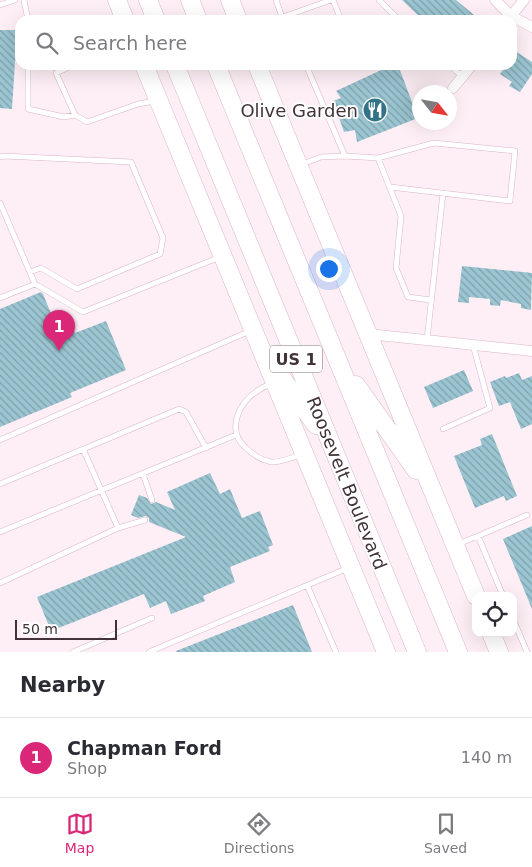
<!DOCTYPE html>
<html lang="en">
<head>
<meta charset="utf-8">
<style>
	:root { --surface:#fff; --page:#f7f7f7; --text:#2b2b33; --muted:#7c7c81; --line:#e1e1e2; --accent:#db2777 }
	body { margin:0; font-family:"DejaVu Sans",sans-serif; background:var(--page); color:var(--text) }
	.controls { position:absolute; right:15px; bottom:15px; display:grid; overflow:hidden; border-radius:10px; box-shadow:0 5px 20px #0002 }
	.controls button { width:45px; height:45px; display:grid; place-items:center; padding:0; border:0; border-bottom:1px solid var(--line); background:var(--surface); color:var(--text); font:25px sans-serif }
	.compass { position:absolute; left:412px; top:85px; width:45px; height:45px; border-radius:50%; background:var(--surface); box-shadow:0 5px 20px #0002; rotate:121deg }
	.scale { position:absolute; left:15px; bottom:12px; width:102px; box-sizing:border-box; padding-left:5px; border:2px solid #423339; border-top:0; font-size:14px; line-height:18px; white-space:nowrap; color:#423339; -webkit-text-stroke:4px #fff; paint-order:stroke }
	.you { position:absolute; left:328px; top:268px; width:18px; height:18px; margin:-12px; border:4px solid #fff; border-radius:50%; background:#1a73e8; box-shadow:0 0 0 8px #1a73e833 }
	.badge { display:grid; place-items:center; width:32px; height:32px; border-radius:50%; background:var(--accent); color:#fff; font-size:16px; font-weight:700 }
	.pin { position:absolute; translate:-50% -41px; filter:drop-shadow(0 1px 2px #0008) }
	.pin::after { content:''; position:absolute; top:26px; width:18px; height:15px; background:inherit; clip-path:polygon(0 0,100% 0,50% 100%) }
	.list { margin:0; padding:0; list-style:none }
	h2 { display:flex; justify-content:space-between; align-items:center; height:65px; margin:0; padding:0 20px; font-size:21px }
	h2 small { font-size:16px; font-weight:400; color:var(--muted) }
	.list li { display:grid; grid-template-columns:32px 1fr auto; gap:15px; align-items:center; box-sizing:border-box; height:80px; padding:0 20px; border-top:1px solid var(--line) }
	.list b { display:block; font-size:19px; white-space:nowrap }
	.list p { margin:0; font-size:16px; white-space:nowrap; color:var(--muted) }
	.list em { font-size:16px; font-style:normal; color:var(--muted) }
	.icon { flex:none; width:28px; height:28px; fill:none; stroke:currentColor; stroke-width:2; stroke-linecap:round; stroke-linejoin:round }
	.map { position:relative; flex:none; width:532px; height:652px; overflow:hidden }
	.search { position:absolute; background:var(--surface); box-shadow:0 5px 20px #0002; left:15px; right:15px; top:15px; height:55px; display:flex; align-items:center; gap:12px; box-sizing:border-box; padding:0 18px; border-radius:15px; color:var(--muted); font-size:19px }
	.sheet { height:145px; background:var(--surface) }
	nav { display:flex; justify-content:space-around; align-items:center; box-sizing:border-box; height:70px; border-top:1px solid var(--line); background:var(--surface); font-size:14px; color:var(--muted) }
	nav a { display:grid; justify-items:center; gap:2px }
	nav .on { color:var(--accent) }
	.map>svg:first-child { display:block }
	.building { fill:url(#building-back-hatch) }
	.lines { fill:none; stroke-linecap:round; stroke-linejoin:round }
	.service-casing { stroke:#dab5c6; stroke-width:6 }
	.minor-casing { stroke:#dab5c6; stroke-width:11 }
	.trunk-casing { stroke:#dab5c6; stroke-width:19 }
	.service { stroke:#fff; stroke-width:5 }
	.minor { stroke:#fff; stroke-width:10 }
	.trunk { stroke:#fff; stroke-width:18 }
	.labels { text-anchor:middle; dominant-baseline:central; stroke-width:4; stroke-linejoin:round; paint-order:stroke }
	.shield { fill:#fff; stroke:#7b7074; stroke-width:1 }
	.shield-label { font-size:16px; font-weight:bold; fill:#423339 }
	.poi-label { font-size:18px; fill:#423339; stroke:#fff; text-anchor:end }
	.street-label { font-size:18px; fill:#423339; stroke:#fff }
</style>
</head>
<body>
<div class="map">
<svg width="532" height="652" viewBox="0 0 532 652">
	<defs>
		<pattern id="building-back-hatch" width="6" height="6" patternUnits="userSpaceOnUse" patternTransform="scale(1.25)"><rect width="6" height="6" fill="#9bc5d2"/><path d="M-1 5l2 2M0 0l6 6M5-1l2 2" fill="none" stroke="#80a1ab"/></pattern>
	</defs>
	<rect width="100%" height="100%" fill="#feeef5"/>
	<path class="building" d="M402 0H456L480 20H423Z
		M0 30H17L12 109 0 108Z
		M512 49 532 62V74L520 92 509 86 512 82 500 74 506 65H512Z
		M392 65H398L418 118 357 142 355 130 344 132 333 101 341 98 336 91Z
		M462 266 532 273 531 310 521 308V304L501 300 500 306 490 305V299L469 297V303L458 302Z
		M41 292 43 294 59 333 73 327 75 333 106 321 126 370 70 393 72 397 0 427V309Z
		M464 370 473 391 433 408 424 387Z
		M519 373 522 380 532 376V424L521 429 510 402 499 406 490 382 505 376 506 378Z
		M492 434 517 496 506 501 504 496 475 508 454 456 482 445 480 439Z
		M210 473 220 494 230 489 242 518 260 511 273 545 268 547 270 551 230 567 235 582 203 596 205 601 171 614 166 601 150 608 144 594 51 631 37 597 186 537 149 522V518L146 516 138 518 131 515 139 495 147 498 151 504 156 502 175 510 167 492Z
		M532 526V609L503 539Z
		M293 605 312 652H176V651Z"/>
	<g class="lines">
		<defs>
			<path id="service" d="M24 0 28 20
				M276 0 283 20
				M333 0 341 20
				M379 0 399 20
				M0 5 15 0
				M283 17 331 0
				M28 65V109L64 117 75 115
				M74 65 56 73 75 115 87 122 138 104 155 101
				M306 65 345 156
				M449 65 463 77
				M262 71 273 65
				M0 157 4 156 131 162 163 238 160 254 77 289 41 268 30 272
				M378 158 401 216 396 268 408 297 431 300
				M300 165 321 157 345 156 378 158 434 143 515 151 510 201 390 187
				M0 203 35 284 83 312 220 257
				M0 298 35 284
				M427 340 443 193
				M273 384C268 385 263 387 259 390 239 401 226 430 245 447 252 454 261 460 271 462 280 463 293 457 301 455
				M443 429 490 408 473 345
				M0 440 250 331
				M83 449 118 528
				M143 474 152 500
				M0 484 179 409 186 412 206 448
				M0 532 236 435
				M478 536 527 515
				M458 544 478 536 503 596
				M0 583 118 528 145 520
				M307 585 336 652
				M513 619 527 652
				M73 652 152 618
				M149 652 348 568"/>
			<path id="minor" d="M495 0 511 16 532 27
				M508 20 524 0
				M453 88 472 65
				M368 334 532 351"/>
			<path id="trunk" d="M117 0 125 20
				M148 0 156 20
				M190 0 198 20
				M230 0 238 20
				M144 65 386 652
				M175 65 417 652
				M216 65 458 652
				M257 65 476 596
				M278 373 316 425
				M356 385 416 470
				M491 633 499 652"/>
		</defs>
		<use href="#service" class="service-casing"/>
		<use href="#minor" class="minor-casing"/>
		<use href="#trunk" class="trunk-casing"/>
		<use href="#service" class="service"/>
		<use href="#minor" class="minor"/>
		<use href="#trunk" class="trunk"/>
	</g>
	<defs>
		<symbol id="restaurant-disc" viewBox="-11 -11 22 22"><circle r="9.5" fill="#327486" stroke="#fff"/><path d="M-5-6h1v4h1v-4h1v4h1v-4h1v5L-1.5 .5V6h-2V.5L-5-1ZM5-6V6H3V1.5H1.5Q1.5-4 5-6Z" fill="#fff"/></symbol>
	</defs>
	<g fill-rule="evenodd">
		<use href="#restaurant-disc" x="361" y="96" width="28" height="28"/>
	</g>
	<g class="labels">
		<rect class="shield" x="270" y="345.5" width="52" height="27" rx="4"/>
		<g class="shield-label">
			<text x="296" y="359">US 1</text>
		</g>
		<g class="poi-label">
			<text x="358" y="110">Olive Garden</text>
		</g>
		<g class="street-label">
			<text transform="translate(347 483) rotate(68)">Roosevelt Boulevard</text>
		</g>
	</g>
</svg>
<div class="controls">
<button><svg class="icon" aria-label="locate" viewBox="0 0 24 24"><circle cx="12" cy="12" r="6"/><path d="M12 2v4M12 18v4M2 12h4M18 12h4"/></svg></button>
</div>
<svg class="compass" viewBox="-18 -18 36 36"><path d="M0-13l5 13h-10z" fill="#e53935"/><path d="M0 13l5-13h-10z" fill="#7c7c81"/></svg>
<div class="scale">50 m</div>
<div class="you"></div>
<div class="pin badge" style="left:59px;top:351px">1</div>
<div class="search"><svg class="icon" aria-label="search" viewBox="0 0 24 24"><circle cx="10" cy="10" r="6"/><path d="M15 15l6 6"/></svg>Search here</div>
</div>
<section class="sheet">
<h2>Nearby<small></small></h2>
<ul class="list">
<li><span class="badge">1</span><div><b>Chapman Ford</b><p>Shop</p></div><em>140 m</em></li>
</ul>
</section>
<nav>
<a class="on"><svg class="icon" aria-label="map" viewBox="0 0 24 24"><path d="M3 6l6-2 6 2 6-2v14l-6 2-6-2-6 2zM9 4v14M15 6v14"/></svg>Map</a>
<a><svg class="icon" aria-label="directions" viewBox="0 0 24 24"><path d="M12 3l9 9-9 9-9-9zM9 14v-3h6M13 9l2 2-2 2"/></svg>Directions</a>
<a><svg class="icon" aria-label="saved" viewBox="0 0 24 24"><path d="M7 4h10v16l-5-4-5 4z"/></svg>Saved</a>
</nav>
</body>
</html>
